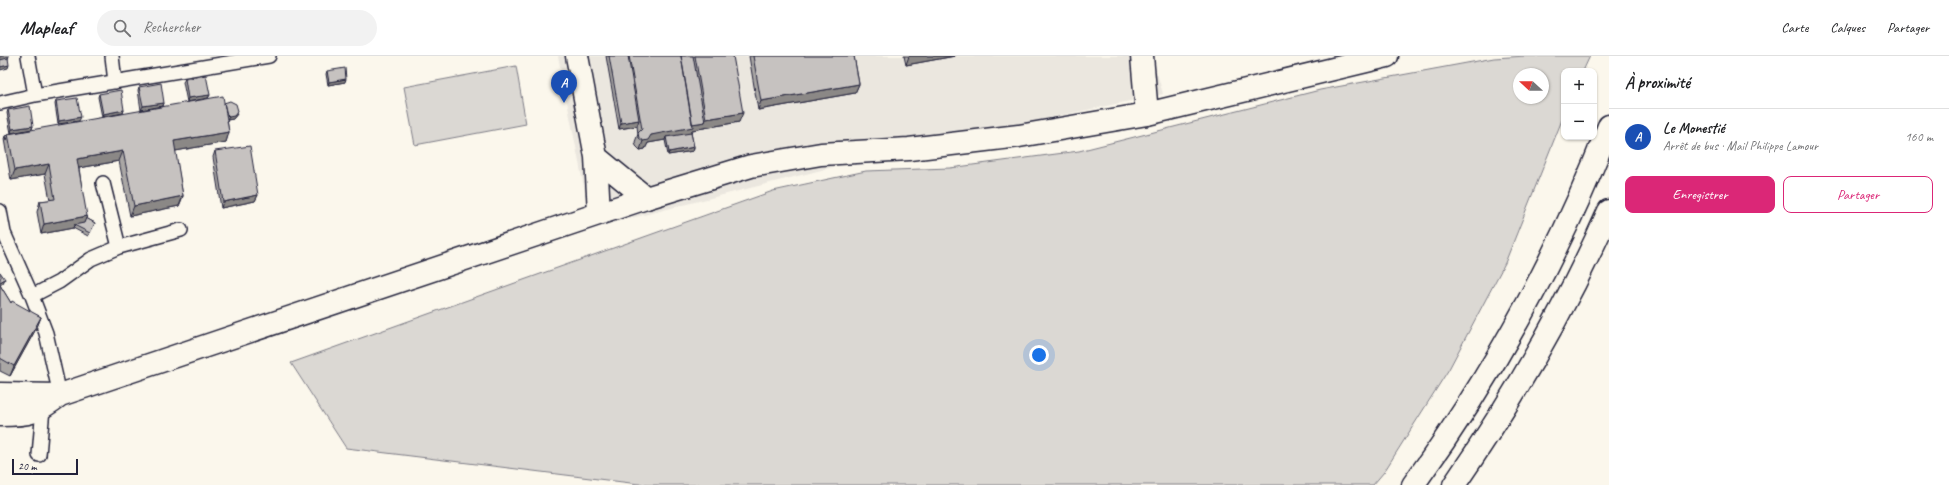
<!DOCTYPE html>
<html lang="fr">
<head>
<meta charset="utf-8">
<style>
	:root { --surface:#fff; --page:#f2f2f2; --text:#202124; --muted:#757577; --line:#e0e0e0; --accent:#db2777 }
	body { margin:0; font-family:Caveat,sans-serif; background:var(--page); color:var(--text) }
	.controls { position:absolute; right:12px; top:12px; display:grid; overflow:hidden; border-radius:8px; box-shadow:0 1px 3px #0004 }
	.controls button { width:36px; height:36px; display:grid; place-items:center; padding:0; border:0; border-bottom:1px solid var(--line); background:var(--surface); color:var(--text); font:20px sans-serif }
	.compass { position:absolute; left:1513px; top:12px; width:36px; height:36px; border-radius:50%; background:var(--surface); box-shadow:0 1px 3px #0004; rotate:291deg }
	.scale { position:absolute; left:12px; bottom:10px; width:66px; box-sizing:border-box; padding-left:4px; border:2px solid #22223b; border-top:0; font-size:11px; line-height:14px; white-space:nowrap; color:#22223b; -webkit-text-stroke:3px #fbf7ec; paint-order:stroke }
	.you { position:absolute; left:1039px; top:299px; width:14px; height:14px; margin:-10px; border:3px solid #fff; border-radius:50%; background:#1a73e8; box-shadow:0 0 0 6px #1a73e833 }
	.badge { display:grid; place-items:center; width:26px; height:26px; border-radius:50%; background:var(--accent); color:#fff; font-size:13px; font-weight:700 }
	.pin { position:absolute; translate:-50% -33px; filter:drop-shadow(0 1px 2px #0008) }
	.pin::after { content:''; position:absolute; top:21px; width:14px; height:12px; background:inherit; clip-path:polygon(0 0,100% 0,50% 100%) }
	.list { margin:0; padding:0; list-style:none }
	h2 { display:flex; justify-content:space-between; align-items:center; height:52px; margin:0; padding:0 16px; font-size:17px }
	h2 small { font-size:13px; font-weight:400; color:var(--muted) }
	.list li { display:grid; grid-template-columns:26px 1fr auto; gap:12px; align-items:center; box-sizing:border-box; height:56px; padding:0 16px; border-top:1px solid var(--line) }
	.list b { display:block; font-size:15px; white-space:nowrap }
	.list p { margin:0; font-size:13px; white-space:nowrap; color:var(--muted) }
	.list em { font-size:13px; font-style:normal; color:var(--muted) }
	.actions { display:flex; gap:8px; padding:12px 16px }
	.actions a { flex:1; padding:9px 0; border:1px solid var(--accent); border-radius:8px; text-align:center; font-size:14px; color:var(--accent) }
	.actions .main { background:var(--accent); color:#fff }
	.icon { flex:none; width:22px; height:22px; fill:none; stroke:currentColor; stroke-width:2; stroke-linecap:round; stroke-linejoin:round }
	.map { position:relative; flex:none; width:1609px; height:429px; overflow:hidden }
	header { display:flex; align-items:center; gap:24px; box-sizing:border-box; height:56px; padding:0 20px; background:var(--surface); border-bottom:1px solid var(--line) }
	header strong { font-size:19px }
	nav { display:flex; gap:22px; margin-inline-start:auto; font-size:14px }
	.search { width:280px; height:36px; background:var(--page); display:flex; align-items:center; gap:10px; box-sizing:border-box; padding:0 14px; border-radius:22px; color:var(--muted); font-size:15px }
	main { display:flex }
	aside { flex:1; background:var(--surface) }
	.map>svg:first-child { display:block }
	.built { fill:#ebe7df }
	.green { fill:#dbd8d3; stroke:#7e7d87; fill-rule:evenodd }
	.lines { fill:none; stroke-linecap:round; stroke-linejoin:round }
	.lane-casing { stroke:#22223b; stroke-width:16 }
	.street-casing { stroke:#22223b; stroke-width:25 }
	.secondary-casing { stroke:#22223b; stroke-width:25 }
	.highway-casing { stroke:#22223b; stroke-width:25 }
	.lane { stroke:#fbf7ec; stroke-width:13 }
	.street { stroke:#fbf7ec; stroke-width:22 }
	.secondary { stroke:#fbf7ec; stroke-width:22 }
	.highway { stroke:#fbf7ec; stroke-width:22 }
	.wall { fill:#aaa7a5; stroke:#22223b }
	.shaded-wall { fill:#8b8886; stroke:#22223b }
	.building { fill:#c6c2c0; stroke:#22223b }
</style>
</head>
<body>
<header>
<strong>Mapleaf</strong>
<div class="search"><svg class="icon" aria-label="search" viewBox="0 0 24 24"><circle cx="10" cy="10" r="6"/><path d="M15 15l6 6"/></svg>Rechercher</div>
<nav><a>Carte</a><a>Calques</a><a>Partager</a></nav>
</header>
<main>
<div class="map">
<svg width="1609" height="429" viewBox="0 0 1609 429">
	<rect width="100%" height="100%" fill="#fbf7ec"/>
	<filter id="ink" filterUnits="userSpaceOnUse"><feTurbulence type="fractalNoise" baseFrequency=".025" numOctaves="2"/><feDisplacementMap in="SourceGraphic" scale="8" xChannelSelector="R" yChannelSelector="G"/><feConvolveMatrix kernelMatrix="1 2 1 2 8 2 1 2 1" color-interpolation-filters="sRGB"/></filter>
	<g filter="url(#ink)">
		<path class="built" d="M558 0H1152L1163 38 921 89 592 172Z"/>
		<path class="green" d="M1526 0H1590L1583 15H1564V59L1505 207 1449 313 1384 416 1373 429H647L346 392 291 307 773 135 866 115 950 112 1079 95 1320 34 1494 2ZM1519 18H1543V42H1519Z
			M516 10 526 68 415 89 404 31Z"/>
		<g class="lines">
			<defs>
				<path id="lane" d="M28 0 35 39
					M112 0 115 26
					M0 47 35 39 269 0
					M103 127 119 191
					M0 155 4 177 32 240 46 277 60 339
					M32 240 59 226 91 203 119 191 181 174
					M39 399 43 352"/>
				<path id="street" d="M577 0 596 101 599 157
					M1142 0 1147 58
					M596 101 646 142"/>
				<path id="secondary" d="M0 338 60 339
					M0 359C29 359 37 357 60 339L646 142 751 110 821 98 909 93 1019 80 1147 58 1387 0"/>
				<path id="highway" d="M1413 429C1493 319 1560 197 1609 70
					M1454 429C1514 342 1566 252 1609 155"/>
			</defs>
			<use href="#lane" class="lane-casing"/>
			<use href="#street" class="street-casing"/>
			<use href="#secondary" class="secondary-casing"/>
			<use href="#highway" class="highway-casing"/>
			<use href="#lane" class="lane"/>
			<use href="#street" class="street"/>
			<use href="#secondary" class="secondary"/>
			<use href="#highway" class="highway"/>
		</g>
		<path class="wall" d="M606 0H733L739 66 692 74 691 77 694 91 693 95 668 99 665 84 648 87 645 93 640 94 636 90 635 86 638 78 637 70 619 73Z
			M749 0H854L859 28 855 37 758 54Z
			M904 0H955L906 9Z
			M327 15 345 26 328 29 326 18Z
			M185 23 210 39 208 42 187 46 183 26Z
			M139 31 164 47 163 50 141 54 138 34Z
			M99 38 124 54 123 57 102 61 98 41Z
			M56 45 79 65 58 68 55 48Z
			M224 47 237 58 233 63 227 64 229 76 226 86 175 95 183 140 179 150 130 160 119 105 79 112 86 162 95 167 88 180 73 172 41 178 37 156 40 145 50 144 45 118 11 124 4 83 5 80 8 79V78Z
			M8 54 33 70 32 73 11 77 7 57Z
			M215 95 258 139 255 145 221 152 213 101Z
			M0 229 11 247 41 261 37 271 10 320 0 315Z"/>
		<path class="shaded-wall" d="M0 0H9L7 6 0 7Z
			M909 0H955L906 9Z
			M9 9 8 12 0 14V11Z
			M346 23 345 26 328 29 329 26Z
			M859 28 855 37 758 54 761 45Z
			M210 39 208 42 187 46 188 42Z
			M164 47 163 50 141 54 143 50Z
			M124 54 123 57 102 61 103 58Z
			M238 55 237 58 233 63 227 64 229 61Z
			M743 57 739 66 692 74 690 80 666 81 665 84 648 87 645 93 640 94 643 85 651 79 691 68 705 66 706 63Z
			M81 61 79 65 58 68 59 65Z
			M639 64 637 70 619 73 621 67Z
			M33 70 32 73 11 77 12 73Z
			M229 76 226 86 170 96 174 85Z
			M694 91 693 95 668 99 669 96Z
			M123 95 119 105 73 113 77 103Z
			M49 108 45 118 11 124 15 114Z
			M258 139 255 145 221 152 223 146Z
			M183 140 179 150 130 160 134 150Z
			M87 160 83 171 74 169 73 172 41 178 44 168Z
			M5 223 3 227 0 229V226Z
			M41 261 37 271 10 320 14 310Z"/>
		<path class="building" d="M609 0H628L639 64 621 67Z
			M629 0H681L693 71 651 79 648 84 643 85 639 82 638 77 642 73Z
			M681 0H693L705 66 692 68Z
			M695 0H733L743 57 706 63Z
			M753 0H854L859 28 761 45Z
			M8 2 9 9 0 11V4Z
			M345 12 346 23 329 26 327 15Z
			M206 19 210 39 188 42 185 23Z
			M161 27 164 47 143 50 139 31Z
			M121 34 124 54 103 58 99 38Z
			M223 40 229 76 174 85 183 140 134 150 123 95 77 103 87 160 44 168 40 145 55 143 49 108 15 114 8 78Z
			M77 42 81 61 59 65 56 45Z
			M230 45 236 48 238 55 234 60 229 61 227 59 224 47Z
			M30 50 33 70 12 73 8 54Z
			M691 77 694 91 669 96 666 81Z
			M8 79 6 84 5 80Z
			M250 90 258 139 223 146 215 95Z
			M86 162 95 167 90 177 74 169 84 167Z
			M0 216 5 223 0 226V224L1 220 0 218Z
			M0 229 11 247 12 245 41 261 14 310 0 302Z"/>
	</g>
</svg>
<div class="controls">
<button>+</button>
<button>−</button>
</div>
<svg class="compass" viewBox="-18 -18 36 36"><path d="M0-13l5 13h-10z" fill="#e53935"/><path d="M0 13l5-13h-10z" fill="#757577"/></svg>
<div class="scale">20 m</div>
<div class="you"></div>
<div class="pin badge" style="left:564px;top:47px;background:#1a4fb4">A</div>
</div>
<aside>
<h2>À proximité<small></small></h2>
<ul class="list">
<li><span class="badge" style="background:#1a4fb4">A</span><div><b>Le Monestié</b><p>Arrêt de bus · Mail Philippe Lamour</p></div><em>160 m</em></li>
</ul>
<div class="actions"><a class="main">Enregistrer</a><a>Partager</a></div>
</aside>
</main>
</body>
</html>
